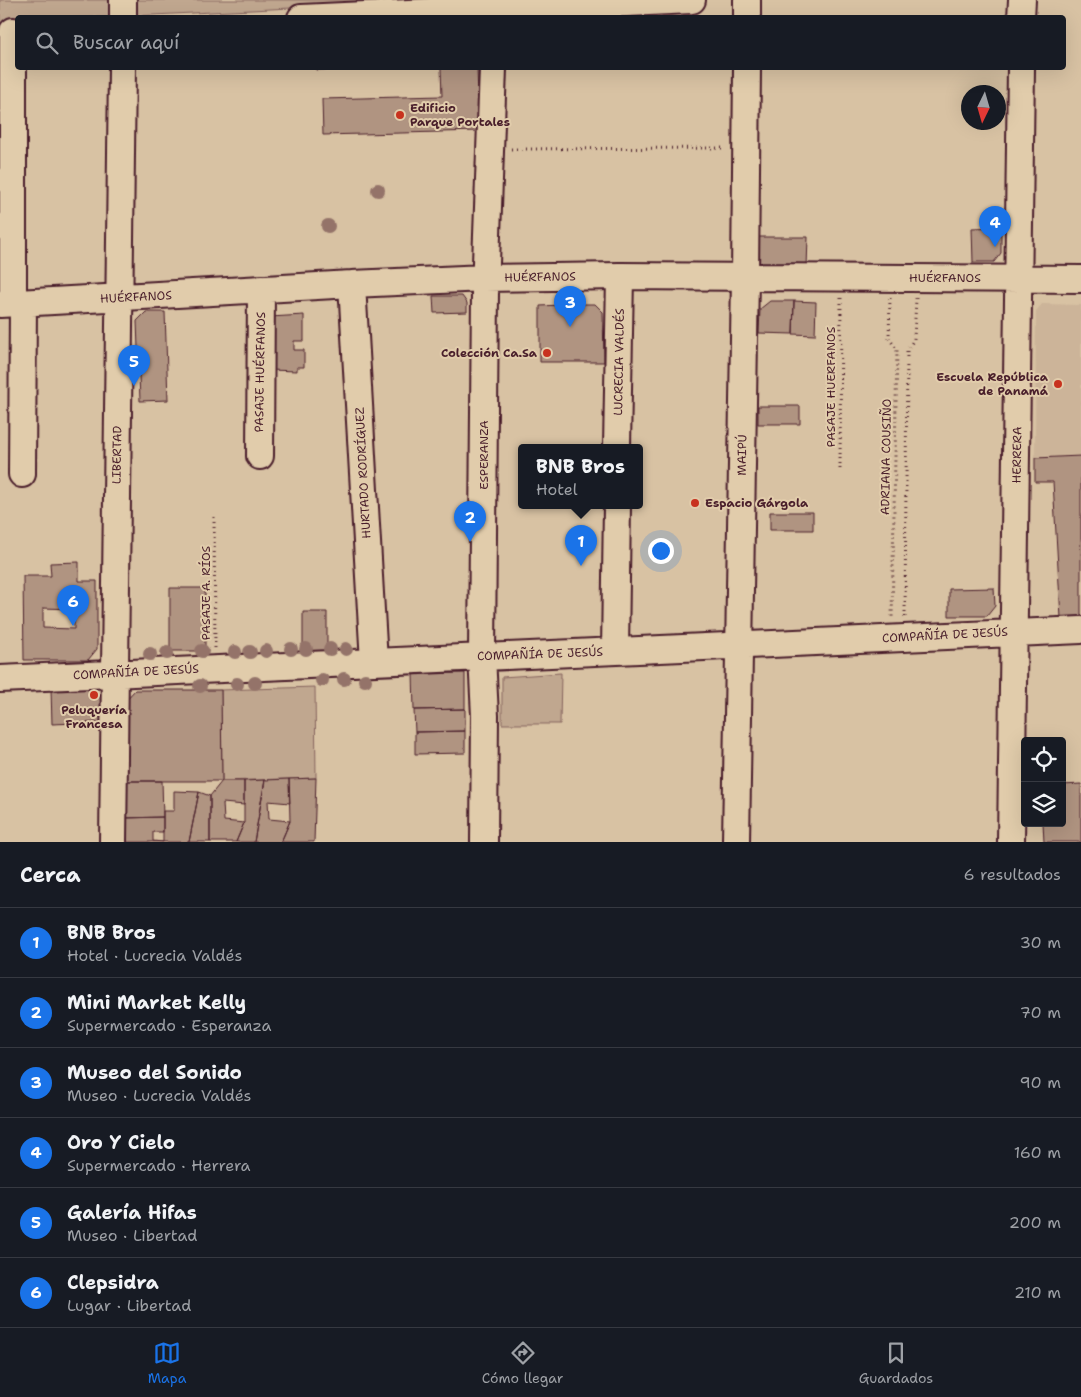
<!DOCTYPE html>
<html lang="es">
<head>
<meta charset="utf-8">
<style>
	:root { --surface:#171b24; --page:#242831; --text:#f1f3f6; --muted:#9ea1a6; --line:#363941; --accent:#1a73e8 }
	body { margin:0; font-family:"Shantell Sans",sans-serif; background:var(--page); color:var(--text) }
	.controls { position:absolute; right:15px; bottom:15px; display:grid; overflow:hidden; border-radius:5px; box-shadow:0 5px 20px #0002 }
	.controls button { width:45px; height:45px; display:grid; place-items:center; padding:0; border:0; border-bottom:1px solid var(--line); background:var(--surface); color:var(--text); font:25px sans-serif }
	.compass { position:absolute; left:961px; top:85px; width:45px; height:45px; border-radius:50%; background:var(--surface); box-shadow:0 5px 20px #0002; rotate:185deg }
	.you { position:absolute; left:660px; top:550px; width:18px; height:18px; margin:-12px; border:4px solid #fff; border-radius:50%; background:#1a73e8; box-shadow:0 0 0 8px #1a73e833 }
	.badge { display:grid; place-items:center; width:32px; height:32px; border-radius:50%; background:var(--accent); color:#fff; font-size:16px; font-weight:700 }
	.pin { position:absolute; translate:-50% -41px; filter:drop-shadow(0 1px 2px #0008) }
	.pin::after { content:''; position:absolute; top:26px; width:18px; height:15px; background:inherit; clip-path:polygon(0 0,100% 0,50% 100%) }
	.popup { position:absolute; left:518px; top:444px; width:125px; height:65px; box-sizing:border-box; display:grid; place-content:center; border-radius:5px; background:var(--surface); filter:drop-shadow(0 1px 4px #0005); font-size:16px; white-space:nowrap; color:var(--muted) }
	.popup b { font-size:19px; color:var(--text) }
	.popup::after { content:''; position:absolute; left:50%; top:100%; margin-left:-10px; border:10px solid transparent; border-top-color:var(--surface) }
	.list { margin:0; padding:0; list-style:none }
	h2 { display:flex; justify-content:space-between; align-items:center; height:65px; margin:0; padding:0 20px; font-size:21px }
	h2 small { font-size:16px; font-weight:400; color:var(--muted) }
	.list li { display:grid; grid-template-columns:32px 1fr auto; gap:15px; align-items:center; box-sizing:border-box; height:70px; padding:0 20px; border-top:1px solid var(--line) }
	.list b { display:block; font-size:19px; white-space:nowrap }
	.list p { margin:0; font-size:16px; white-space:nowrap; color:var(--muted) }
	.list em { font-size:16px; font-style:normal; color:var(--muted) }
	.icon { flex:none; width:28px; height:28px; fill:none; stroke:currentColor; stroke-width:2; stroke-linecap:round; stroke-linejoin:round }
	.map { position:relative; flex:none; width:1081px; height:842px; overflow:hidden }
	.search { position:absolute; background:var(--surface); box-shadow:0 5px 20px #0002; left:15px; right:15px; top:15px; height:55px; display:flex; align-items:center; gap:12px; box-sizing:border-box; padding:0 18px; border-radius:5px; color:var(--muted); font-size:19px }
	.sheet { height:485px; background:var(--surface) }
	nav { display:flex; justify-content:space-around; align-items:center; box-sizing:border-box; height:70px; border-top:1px solid var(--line); background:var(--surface); font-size:14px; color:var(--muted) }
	nav a { display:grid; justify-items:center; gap:2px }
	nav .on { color:var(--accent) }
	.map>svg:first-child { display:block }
	.built { fill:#ccb499 }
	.green { fill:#c0a78f; stroke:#85635d }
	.building { fill:#b09481; stroke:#4a1f2b; fill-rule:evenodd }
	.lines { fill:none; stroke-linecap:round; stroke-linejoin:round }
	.minor-casing { stroke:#4a1f2b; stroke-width:30 }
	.path { stroke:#4a1f2b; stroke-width:3; stroke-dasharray:1 4; stroke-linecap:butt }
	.minor { stroke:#e1ccab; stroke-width:26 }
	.tree { fill:#947369 }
	.poi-dot { fill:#c8321e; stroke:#e1ccab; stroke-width:2 }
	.labels { text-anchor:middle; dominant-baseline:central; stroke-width:4; stroke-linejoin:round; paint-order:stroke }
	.poi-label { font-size:12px; font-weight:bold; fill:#4a1f2b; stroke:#e1ccab; text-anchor:start }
	.street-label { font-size:12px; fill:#4a1f2b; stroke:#e1ccab }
</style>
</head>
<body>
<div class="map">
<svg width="1081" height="842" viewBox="0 0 1081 842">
	<rect width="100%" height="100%" fill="#d8c2a3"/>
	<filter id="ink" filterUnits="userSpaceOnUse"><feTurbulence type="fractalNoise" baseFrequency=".02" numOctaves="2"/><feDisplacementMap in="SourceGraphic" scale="10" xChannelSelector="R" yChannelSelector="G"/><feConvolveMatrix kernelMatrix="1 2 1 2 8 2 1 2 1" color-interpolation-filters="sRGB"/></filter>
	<g filter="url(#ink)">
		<path class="built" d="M1042 304 1081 305V456L1035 458 1036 311Z"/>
		<path class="green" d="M0 0H447L114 17 18 18 17 23 0 24Z
			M561 673 560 724H502V677Z
			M315 687 316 778 222 781 221 690Z"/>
		<path class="building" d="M316 68H360L316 70Z
			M441 68H477L479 131 323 135 322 99 442 96Z
			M1001 227V253L994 262H973L972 228Z
			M759 237H808L807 267 759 266Z
			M433 296H462L467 303V312L434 313Z
			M770 301H794L793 334 759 333 760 309Z
			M794 301 816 302 815 335 793 334Z
			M583 304H595L603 312 604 362H540V306Z
			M146 312H165L168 400 140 401 137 321Z
			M304 315V341H294V350H304V367H297V371L270 370V317Z
			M758 406H800V424H758Z
			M1081 456V617L1061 618 1053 482H1035V458Z
			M770 512H813V530H770Z
			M79 562V581H97V649L88 660H24L23 576H51L50 563ZM43 608 74 609V629L43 628Z
			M170 588H205V651H170Z
			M994 588 995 606 987 616H949V589Z
			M303 612H327V651H303Z
			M413 673H465V709L414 710Z
			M93 688 102 699 103 722 52 724 51 689Z
			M135 690H221L222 781H124L125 701Z
			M465 709V731L415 732 414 710Z
			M465 731V753L415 754V732Z
			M316 778 314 842H281L290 821 289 779Z
			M289 779 290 803 268 801 269 819 290 821 281 842H254L265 780Z
			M265 780 254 842H236L244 823V781Z
			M124 781H162L163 817 124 818Z
			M222 781H244V805L223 803 224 821 244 823 236 842H210V796Z
			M1081 784V842H1044L1043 823H1062V785Z
			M174 791 199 792 189 842H163V811H174Z
			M199 792 210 796V842H189Z
			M163 817V832H153V841L163 842H123L124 818Z"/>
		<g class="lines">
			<defs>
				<path id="minor" d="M123 18V0
					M301 18 692 0
					M747 18V0
					M1021 18 1022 0
					M13 31V303
					M352 284 374 662
					M0 304 352 284 485 278 620 276 1081 279
					M617 447 620 276
					M260 456 261 289
					M22 474 23 303
					M615 651 617 505
					M0 679 1081 630
					M113 842 122 68
					M484 842 485 716 482 656 485 291 493 68
					M736 842 745 276 747 68
					M1011 842 1021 68"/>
			</defs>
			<use href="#minor" class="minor-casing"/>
			<path class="path" d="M511 149 725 148
				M890 298 889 338 897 350 892 618
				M840 469 841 297
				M214 517 215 648
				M905 617 907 351 914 339 916 298"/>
			<use href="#minor" class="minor"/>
		</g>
		<g class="tree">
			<circle cx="378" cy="190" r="7"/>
			<circle cx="328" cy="226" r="7"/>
			<circle cx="291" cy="649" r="7"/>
			<circle cx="306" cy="649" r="7"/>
			<circle cx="330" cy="649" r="7"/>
			<circle cx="346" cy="649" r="7"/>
			<circle cx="202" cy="651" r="7"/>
			<circle cx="266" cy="651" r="7"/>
			<circle cx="235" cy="652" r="7"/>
			<circle cx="250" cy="652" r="7"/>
			<circle cx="167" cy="653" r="7"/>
			<circle cx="150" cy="654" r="7"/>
			<circle cx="344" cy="679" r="7"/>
			<circle cx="322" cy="680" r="7"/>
			<circle cx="365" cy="680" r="7"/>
			<circle cx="255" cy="683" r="7"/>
			<circle cx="237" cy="684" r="7"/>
			<circle cx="200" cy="686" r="7"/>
		</g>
	</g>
	<g class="poi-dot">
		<circle cx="400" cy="115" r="5"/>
		<circle cx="547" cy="353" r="5"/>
		<circle cx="1058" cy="384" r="5"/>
		<circle cx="695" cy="503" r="5"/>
		<circle cx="94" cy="695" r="5"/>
	</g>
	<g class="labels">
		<g class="poi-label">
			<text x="410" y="108">Edificio<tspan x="410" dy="14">Parque Portales</tspan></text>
			<text x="537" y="353" text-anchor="end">Colección Ca.Sa</text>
			<text x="1048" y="377" text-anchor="end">Escuela República<tspan x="1048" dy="14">de Panamá</tspan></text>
			<text x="705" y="503">Espacio Gárgola</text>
			<text x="94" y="710" text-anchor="middle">Peluquería<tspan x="94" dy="14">Francesa</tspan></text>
		</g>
		<g class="street-label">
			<text transform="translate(540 277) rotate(-1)">HUÉRFANOS</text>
			<text x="945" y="278">HUÉRFANOS</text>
			<text transform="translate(136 297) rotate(-3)">HUÉRFANOS</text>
			<text transform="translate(619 362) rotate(-89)">LUCRECIA VALDÉS</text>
			<text transform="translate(260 372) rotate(-89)">PASAJE HUÉRFANOS</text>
			<text transform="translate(831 387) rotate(-90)">PASAJE HUERFANOS</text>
			<text transform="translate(117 455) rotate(-89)">LIBERTAD</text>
			<text transform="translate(484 455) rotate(-90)">ESPERANZA</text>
			<text transform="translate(742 455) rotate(-89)">MAIPÚ</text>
			<text transform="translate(1017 455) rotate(-89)">HERRERA</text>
			<text transform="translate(886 457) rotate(-89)">ADRIANA COUSIÑO</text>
			<text transform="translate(363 473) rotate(-93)">HURTADO RODRÍGUEZ</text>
			<text transform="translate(206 593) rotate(-90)">PASAJE A. RÍOS</text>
			<text transform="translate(945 635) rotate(-3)">COMPAÑÍA DE JESÚS</text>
			<text transform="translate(540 654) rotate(-2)">COMPAÑÍA DE JESÚS</text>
			<text transform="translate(136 672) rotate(-3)">COMPAÑÍA DE JESÚS</text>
		</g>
	</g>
</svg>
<div class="controls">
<button><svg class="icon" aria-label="locate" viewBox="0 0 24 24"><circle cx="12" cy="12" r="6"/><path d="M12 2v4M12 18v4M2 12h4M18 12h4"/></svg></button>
<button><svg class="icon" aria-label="layers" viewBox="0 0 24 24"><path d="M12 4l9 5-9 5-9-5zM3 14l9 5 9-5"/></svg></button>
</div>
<svg class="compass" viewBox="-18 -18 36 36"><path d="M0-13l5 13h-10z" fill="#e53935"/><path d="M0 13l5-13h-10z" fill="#9ea1a6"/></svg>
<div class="you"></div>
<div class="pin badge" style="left:581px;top:566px">1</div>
<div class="popup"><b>BNB Bros</b>Hotel</div>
<div class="pin badge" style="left:470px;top:542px">2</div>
<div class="pin badge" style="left:570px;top:327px">3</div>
<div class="pin badge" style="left:995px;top:247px">4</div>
<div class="pin badge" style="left:134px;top:386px">5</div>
<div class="pin badge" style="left:73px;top:626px">6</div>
<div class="search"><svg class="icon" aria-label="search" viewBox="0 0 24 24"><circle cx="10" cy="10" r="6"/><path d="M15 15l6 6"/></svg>Buscar aquí</div>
</div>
<section class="sheet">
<h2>Cerca<small>6 resultados</small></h2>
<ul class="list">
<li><span class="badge">1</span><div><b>BNB Bros</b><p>Hotel · Lucrecia Valdés</p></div><em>30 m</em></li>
<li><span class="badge">2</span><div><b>Mini Market Kelly</b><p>Supermercado · Esperanza</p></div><em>70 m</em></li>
<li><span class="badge">3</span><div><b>Museo del Sonido</b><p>Museo · Lucrecia Valdés</p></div><em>90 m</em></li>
<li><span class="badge">4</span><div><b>Oro Y Cielo</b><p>Supermercado · Herrera</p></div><em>160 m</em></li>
<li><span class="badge">5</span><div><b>Galería Hifas</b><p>Museo · Libertad</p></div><em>200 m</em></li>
<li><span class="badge">6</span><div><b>Clepsidra</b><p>Lugar · Libertad</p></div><em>210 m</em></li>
</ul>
</section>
<nav>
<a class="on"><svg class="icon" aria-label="map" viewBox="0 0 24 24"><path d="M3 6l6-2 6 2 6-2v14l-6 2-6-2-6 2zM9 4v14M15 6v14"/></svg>Mapa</a>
<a><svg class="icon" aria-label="directions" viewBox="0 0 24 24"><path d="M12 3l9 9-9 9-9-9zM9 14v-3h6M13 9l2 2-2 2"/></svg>Cómo llegar</a>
<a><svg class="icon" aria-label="saved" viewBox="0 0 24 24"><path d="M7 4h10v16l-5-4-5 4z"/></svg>Guardados</a>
</nav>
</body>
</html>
